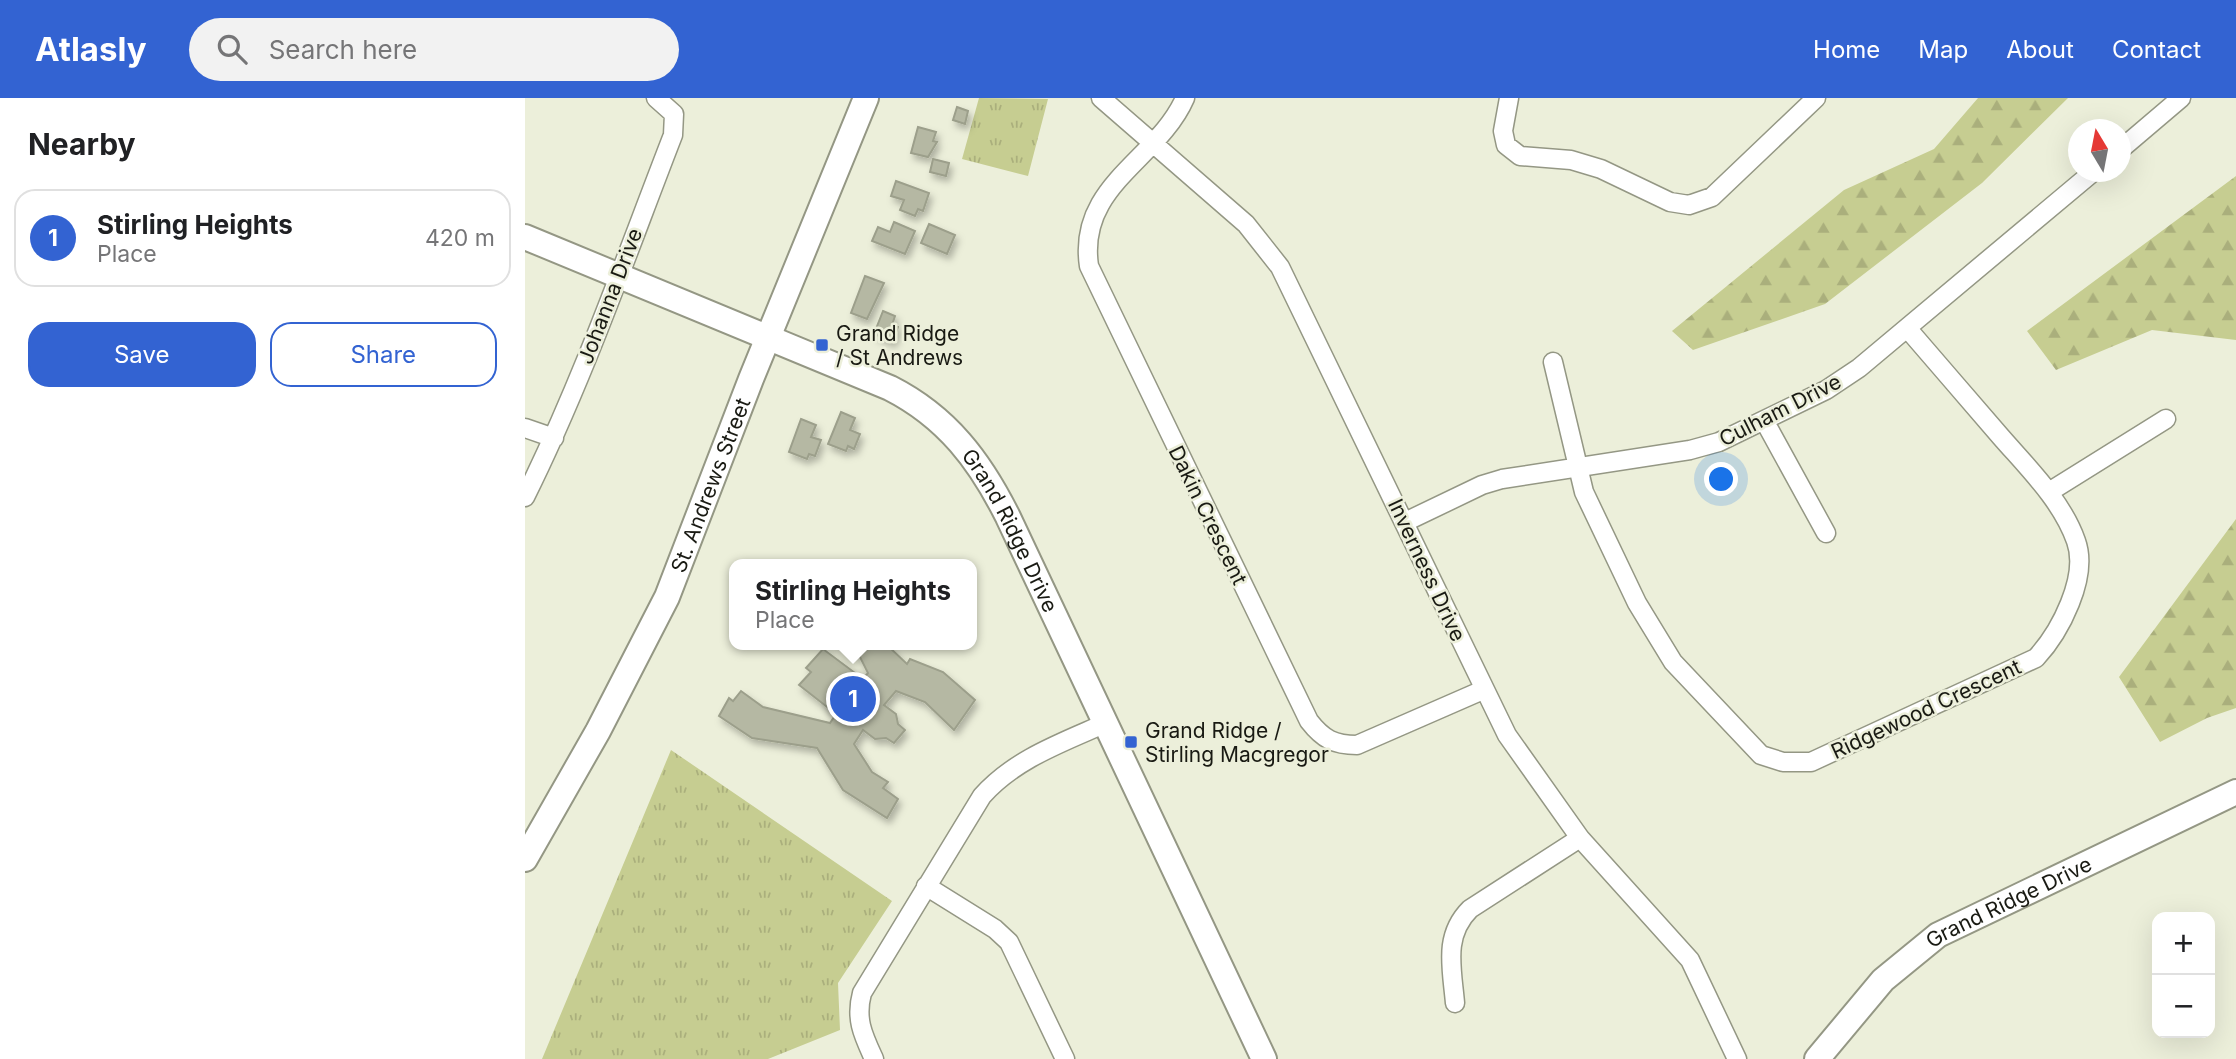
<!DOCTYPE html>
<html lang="en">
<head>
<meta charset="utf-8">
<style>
	:root { --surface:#fff; --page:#f2f2f2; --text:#202124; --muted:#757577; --line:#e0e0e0; --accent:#3363d2 }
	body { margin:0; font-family:Inter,sans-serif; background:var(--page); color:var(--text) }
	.controls { position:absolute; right:21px; bottom:21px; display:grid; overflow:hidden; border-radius:14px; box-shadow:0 7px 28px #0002 }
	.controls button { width:63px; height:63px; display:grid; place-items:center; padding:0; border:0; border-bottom:2px solid var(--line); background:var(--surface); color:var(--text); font:35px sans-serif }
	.compass { position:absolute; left:1543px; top:21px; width:63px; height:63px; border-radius:50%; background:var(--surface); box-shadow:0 7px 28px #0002; rotate:350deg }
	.you { position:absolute; left:1197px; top:382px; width:24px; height:24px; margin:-18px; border:5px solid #fff; border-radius:50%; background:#1a73e8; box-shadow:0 0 0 10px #1a73e833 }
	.badge { display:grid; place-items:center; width:46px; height:46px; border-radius:50%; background:var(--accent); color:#fff; font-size:23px; font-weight:700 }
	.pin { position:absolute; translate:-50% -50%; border:4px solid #fff; box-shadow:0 2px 7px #0006 }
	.popup { position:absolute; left:204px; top:461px; width:248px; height:91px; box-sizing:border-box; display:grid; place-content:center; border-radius:14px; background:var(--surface); filter:drop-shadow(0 2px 5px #0005); font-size:23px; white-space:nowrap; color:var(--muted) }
	.popup b { font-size:26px; color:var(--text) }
	.popup::after { content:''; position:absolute; left:50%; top:100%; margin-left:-14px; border:14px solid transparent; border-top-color:var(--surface) }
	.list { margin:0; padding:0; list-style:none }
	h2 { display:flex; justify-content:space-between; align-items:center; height:91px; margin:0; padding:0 28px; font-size:30px }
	h2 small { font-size:23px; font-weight:400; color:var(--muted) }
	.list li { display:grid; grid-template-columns:46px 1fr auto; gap:21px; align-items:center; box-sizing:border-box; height:98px; margin:0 14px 14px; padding:0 14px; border:2px solid var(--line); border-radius:21px }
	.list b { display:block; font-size:26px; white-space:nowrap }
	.list p { margin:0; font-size:23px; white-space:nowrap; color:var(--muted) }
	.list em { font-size:23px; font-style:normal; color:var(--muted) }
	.actions { display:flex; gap:14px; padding:21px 28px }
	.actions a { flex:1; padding:16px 0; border:2px solid var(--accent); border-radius:21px; text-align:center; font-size:24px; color:var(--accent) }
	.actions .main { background:var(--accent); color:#fff }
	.icon { flex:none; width:38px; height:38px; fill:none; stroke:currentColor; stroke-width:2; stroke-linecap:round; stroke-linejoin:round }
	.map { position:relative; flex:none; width:1711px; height:961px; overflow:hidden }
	header { display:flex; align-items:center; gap:42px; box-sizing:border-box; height:98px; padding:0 35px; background:var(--accent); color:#fff }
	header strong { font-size:33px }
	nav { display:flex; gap:38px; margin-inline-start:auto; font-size:24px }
	.search { width:490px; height:63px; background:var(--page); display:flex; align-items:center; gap:18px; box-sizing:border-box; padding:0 24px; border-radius:38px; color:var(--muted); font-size:26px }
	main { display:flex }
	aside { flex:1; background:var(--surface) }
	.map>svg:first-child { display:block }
	.forest { fill:url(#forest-firs) }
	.park { fill:url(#park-tufts) }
	.building { fill:#b5b8a3; stroke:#9c9f8b; stroke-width:2; filter:url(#shadow) }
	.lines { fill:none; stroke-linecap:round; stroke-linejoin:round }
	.street-casing { stroke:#949784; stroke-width:21 }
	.secondary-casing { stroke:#949784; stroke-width:28 }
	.street { stroke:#fff; stroke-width:18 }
	.secondary { stroke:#fff; stroke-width:24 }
	.poi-dot { fill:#3363d2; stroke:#ecefda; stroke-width:2.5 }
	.labels { text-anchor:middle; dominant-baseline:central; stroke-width:5; stroke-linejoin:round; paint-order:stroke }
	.street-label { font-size:21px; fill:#191a13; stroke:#ecefda }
	.poi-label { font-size:21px; fill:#191a13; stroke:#ecefda; text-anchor:start }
</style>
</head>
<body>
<header>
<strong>Atlasly</strong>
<div class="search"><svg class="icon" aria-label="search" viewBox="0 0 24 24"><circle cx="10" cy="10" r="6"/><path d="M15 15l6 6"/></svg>Search here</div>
<nav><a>Home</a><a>Map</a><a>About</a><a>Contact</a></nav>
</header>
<main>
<aside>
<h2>Nearby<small></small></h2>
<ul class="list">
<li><span class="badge">1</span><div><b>Stirling Heights</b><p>Place</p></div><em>420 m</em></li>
</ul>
<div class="actions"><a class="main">Save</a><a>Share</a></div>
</aside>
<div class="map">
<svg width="1711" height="961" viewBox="0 0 1711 961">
	<defs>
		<pattern id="forest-firs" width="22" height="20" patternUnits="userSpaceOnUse" patternTransform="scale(1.75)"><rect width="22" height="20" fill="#c6cd91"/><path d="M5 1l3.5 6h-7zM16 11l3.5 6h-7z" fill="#aaaf7c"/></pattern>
		<pattern id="park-tufts" width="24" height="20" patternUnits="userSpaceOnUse" patternTransform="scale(1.75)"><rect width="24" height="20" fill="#c6cd91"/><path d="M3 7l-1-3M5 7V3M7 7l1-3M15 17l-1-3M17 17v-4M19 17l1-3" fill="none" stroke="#aaaf7c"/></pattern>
		<filter id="shadow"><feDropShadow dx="3" dy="5" stdDeviation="3.5" flood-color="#0004"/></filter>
	</defs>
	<rect width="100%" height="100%" fill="#ecefda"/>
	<path class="forest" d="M1453 0H1543L1457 85 1300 206 1168 252 1147 233 1319 92 1409 51Z
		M1711 78V242L1627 232 1531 272 1502 233Z
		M1711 421V610L1682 620 1635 644 1594 579Z"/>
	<path class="park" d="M454 0 523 1 503 78 437 61Z
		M146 652 367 803 313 885 315 932 243 961H17Z"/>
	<path class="building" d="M432 9 443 13 440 26 428 22Z
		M393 29 411 34 408 43 412 44 403 59 386 55Z
		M408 61 424 65 421 78 405 74Z
		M371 83 404 95 398 113 393 111 390 118 375 112 379 102 366 98Z
		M369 124 390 133 380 156 347 143 353 129 365 134Z
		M404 126 430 137 422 156 396 145Z
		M340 178 359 185 342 221 326 215Z
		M358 213 370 218 367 227 373 229 368 244 349 236Z
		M316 314 330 320 325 332 335 336 329 351 323 348 321 353 303 346Z
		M276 321 291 327 286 339 296 342 290 358 284 356 282 361 264 354Z
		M329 547H362L382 566 385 561 418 574 450 602 429 632 400 604 371 593 359 607 371 616 373 626 380 632 369 645 361 640 350 641 338 632 329 646 347 674 363 684 358 690 373 701 362 720 318 692 292 650 227 640 194 618 204 600 208 603 216 593 238 609 305 625 311 616 274 587 286 574 281 570 298 551 338 581 343 575Z"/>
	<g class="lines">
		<defs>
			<path id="street" d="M576 0 721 126 755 169 982 637 1055 740 1165 862 1212 961
				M660 0C633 62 552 87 564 168L784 623C798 641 809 647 832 647L958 592
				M984 0 978 33 981 47 995 58 1046 62 1076 71 1145 104 1164 107 1187 99 1291 0
				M1596 51 1656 0
				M1028 264 1059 394 1112 505 1148 564 1236 657 1258 664H1286L1511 560C1535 534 1564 479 1551 443 1537 403 1503 370 1476 339 1445 303 1413 266 1382 230
				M1240 324 1301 435
				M0 330 29 340
				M1524 394 1641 321
				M0 399C58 282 101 158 148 37L149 16 131 0
				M880 424 957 387 977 381 1165 352 1194 344 1301 292 1334 270 1568 74
				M401 788 470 831 484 844 540 961
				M930 905C927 870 918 838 945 811L1055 740
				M349 961C338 937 330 921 337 895L457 698C490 661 536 645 581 625"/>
			<g id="secondary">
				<path id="s1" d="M0 139 365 290C422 319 455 363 483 419L739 961"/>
				<path id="s2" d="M0 761 73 633 142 499 226 281 341 0"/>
				<path id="s3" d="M1292 961 1358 882 1413 837 1711 694"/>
			</g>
		</defs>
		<use href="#street" class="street-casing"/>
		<use href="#secondary" class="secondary-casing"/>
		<use href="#street" class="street"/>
		<use href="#secondary" class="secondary"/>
	</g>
	<g class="poi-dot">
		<rect x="290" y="240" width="14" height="14" rx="3.5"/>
		<rect x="599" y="637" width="14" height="14" rx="3.5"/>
	</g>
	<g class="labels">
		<g class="street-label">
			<text transform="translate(85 198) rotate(-69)">Johanna Drive</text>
			<text transform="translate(1255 312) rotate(-27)">Culham Drive</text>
			<text stroke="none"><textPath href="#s2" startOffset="418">St. Andrews Street</textPath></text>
			<text transform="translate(683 417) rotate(64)">Dakin Crescent</text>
			<text stroke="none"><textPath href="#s1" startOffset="586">Grand Ridge Drive</textPath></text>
			<text transform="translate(902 472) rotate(65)">Inverness Drive</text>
			<text transform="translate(1401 611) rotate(-25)">Ridgewood Crescent</text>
			<text stroke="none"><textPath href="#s3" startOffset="252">Grand Ridge Drive</textPath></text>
		</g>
		<g class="poi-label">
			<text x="311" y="235">Grand Ridge<tspan x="311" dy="24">/ St Andrews</tspan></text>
			<text x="620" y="632">Grand Ridge /<tspan x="620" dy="24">Stirling Macgregor</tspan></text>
		</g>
	</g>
</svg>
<div class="controls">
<button>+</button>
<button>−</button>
</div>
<svg class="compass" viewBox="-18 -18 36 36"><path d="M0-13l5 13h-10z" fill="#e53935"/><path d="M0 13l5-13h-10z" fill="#757577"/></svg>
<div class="you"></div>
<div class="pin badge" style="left:328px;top:601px">1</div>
<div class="popup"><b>Stirling Heights</b>Place</div>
</div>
</main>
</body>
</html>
